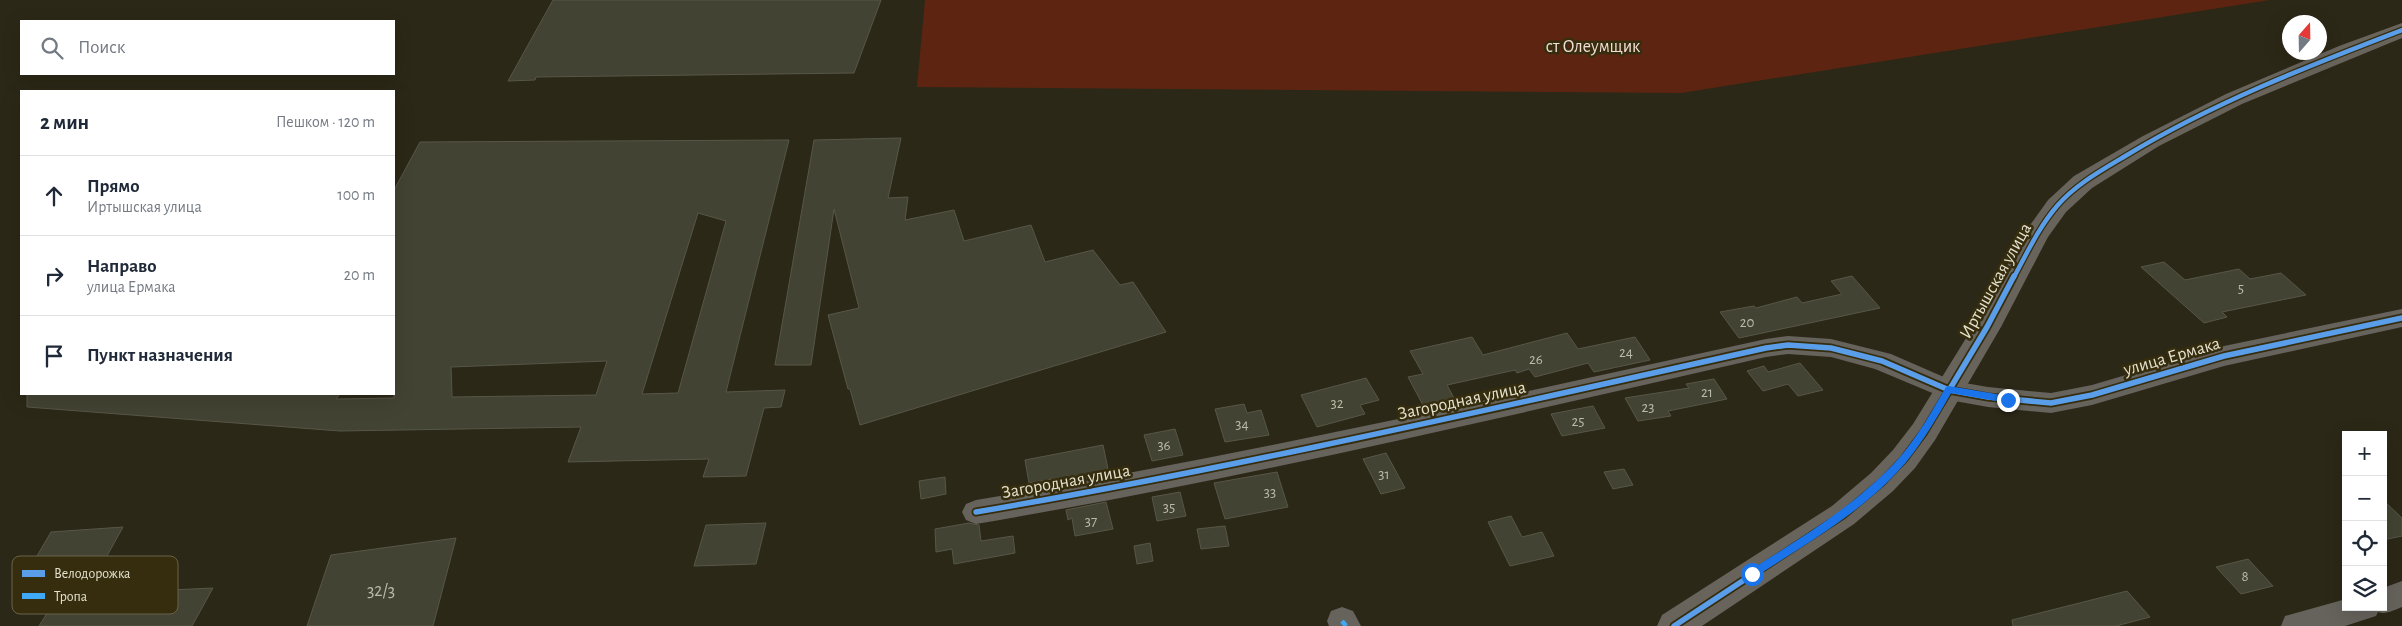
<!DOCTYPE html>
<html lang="ru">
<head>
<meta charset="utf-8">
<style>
	:root { --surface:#fff; --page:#f2f2f3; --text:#1f2937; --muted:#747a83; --line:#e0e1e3 }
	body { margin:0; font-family:"Alegreya Sans",sans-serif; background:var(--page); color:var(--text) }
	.controls { position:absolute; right:15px; bottom:15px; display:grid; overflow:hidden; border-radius:0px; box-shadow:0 5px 20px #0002 }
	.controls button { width:45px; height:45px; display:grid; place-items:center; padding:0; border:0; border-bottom:1px solid var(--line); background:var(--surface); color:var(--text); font:25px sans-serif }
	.compass { position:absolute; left:2282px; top:15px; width:45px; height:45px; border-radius:50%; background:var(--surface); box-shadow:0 5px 20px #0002; rotate:20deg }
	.stop { position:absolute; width:15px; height:15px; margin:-11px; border:4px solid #1a73e8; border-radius:50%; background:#fff }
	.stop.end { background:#1a73e8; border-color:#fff; box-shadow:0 1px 5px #0008 }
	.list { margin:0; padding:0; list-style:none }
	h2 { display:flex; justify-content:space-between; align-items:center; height:65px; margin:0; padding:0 20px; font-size:21px }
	h2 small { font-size:16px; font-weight:400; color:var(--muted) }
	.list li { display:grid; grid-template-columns:32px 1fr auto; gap:15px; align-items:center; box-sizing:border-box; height:80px; padding:0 20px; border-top:1px solid var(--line) }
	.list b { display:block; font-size:19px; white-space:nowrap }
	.list p { margin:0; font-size:16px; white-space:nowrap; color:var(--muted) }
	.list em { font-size:16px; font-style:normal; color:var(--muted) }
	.icon { flex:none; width:28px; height:28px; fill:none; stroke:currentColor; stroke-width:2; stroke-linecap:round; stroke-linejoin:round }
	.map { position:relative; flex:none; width:2402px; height:626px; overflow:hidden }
	.search { position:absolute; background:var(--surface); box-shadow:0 5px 20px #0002; left:20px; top:20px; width:375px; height:55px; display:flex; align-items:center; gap:12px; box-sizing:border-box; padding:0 18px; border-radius:0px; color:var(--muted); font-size:19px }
	.panel { position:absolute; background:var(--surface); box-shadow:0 5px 20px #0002; left:20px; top:90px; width:375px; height:305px; border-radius:0px }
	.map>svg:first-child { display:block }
	.green { fill:#5d2511 }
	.building { fill:#424332; stroke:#575749; fill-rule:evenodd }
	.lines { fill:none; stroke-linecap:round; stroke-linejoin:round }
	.street { fill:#66625c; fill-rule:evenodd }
	.secondary { fill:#68635b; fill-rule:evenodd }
	.quiet { stroke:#3fa9f5; stroke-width:4.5; stroke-dasharray:8 4.5; stroke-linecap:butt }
	.cycleway-far1-casing { stroke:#352d0e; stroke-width:7 }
	.cycleway-casing { stroke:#352d0e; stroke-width:9 }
	.cycleway-far1 { stroke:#5a9eea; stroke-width:4.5 }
	.cycleway { stroke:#5a9eea; stroke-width:5.5 }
	.route { fill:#1a73e8 }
	.labels { text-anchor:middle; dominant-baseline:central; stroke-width:5; stroke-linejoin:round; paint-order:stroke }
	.number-label { font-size:15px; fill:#bcbaa8 }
	.park-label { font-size:18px; fill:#f5dcd4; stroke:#352d0e }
	.street-label { font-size:18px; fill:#e5e1cf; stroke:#352d0e }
	.near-number-label { font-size:18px; fill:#bcbaa8 }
	.key { fill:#352d0e; stroke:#6a6348; stroke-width:1 }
	.key-label { font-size:14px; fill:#e5e1cf }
</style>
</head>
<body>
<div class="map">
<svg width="2402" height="626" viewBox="0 0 2402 626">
	<rect width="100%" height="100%" fill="#2c2817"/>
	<path class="green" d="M925 0H2270L1681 93 917 87Z"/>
	<path class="building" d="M553 0H881L854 73 536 77 535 80 508 81Z
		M901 138 888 198 908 197 905 220 954 210 964 241 1031 225 1045 262 1093 250 1120 285 1133 282 1166 332 860 425 850 389H848L828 315 859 308 834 209 811 365H775L814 140Z
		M789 140 726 392 785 390 781 407 764 408 746 476 703 477 709 459 568 462 581 427 340 431 27 407V394H340L336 399 394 398V190L420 142ZM698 213 726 221 678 393 642 394ZM607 361 596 395 452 397 451 367Z
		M2164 262 2185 280 2239 269 2250 279 2281 273 2306 295 2222 312 2227 317 2204 323 2141 267Z
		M1852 276 1880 308 1739 338 1720 312 1754 306 1756 308 1797 297 1802 303 1842 294 1831 281Z
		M1567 333 1578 349 1635 337 1650 360 1594 372 1588 363 1535 377 1529 369 1517 373 1515 370 1447 385 1455 400 1424 407 1408 377 1423 374 1410 351 1472 337 1483 355Z
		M1800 363 1823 390 1798 396 1788 384 1763 391 1747 371 1764 366 1768 372Z
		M1366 378 1379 400 1360 405 1365 414 1317 427 1301 395Z
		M1714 379 1727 399 1668 411 1671 416 1638 421 1625 398 1689 388 1686 384Z
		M1244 404 1247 413 1261 410 1269 435 1225 442 1215 409Z
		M1593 406 1605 428 1562 436 1551 414Z
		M1175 429 1183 455 1152 461 1144 435Z
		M1103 445 1109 474 1060 484 1059 478 1029 483 1025 460Z
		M1386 453 1405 488 1381 494 1363 459Z
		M1624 469 1633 485 1613 489 1604 472Z
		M1277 472 1288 507 1225 519 1214 483Z
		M945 477 946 494 921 499 919 481Z
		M1180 492 1186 516 1157 521 1152 497Z
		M2383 500 2402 518V536L2383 540Z
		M1106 502 1113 529 1075 536 1072 518 1068 520 1066 510Z
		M1511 516 1522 537 1542 532 1554 556 1510 566 1488 522Z
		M766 523 756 564 694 566 706 525Z
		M969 523 979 525 981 541 1013 536 1015 553 954 564 952 549 936 552 935 529Z
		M1225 526 1229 546 1201 549 1197 529Z
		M123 527 86 594 213 588 192 626H39L75 569 27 573 51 532Z
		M456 538 433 626H307L331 555Z
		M1150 543 1153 561 1137 564 1134 546Z
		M2248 559 2273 586 2241 594 2216 567Z
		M2127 591 2150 617 2116 626H2013L2012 620Z"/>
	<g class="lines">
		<path class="street" d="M2402 309V327L2224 366 2092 405 2051 413 1988 407 1949 400 1875 369 1831 357 1788 354 1766 357C1504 417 1241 479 976 524L966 520 962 512 966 504 976 500C1241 456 1504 396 1766 339L1788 336 1831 339 1891 354 1953 381 1988 387 2051 393 2092 385 2224 346Z
			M2402 581V607C2394 610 2386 615 2378 612L2376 616 2345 626H2281L2285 616 2346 599V607H2383V588Z
			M1342 607 1353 611 1361 626H1329L1327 621 1331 611Z"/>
		<path class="secondary" d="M2402 23V38L2242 104 2159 146 2092 188 2066 212 2048 237 2001 327 1935 440 1915 468 1893 491 1854 524 1702 626H1657L1662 615 1832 506 1871 473 1893 450 1913 424 1976 322 2028 228 2048 200 2074 176 2143 136 2226 94 2339 46Z"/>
		<path class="quiet" d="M1342 621 1346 626"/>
		<defs>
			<path id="cycleway-far1" d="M2014 277C2027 253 2039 227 2057 206 2076 184 2102 170 2127 155 2213 103 2308 66 2402 30"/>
			<path id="cycleway" d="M976 512C1241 467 1504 406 1766 348L1788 345 1831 348 1882 361 1949 390 1988 397 2051 403 2092 395 2224 356 2402 318
				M1674 626 1843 515 1882 482 1904 459 1924 432 1987 327 2014 276"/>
		</defs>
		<use href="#cycleway-far1" class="cycleway-far1-casing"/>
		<use href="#cycleway" class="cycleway-casing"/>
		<use href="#cycleway-far1" class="cycleway-far1"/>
		<use href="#cycleway" class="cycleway"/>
	</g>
	<path class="route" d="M1949 386 2008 396 2013 400 2008 403 1951 393C1938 416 1924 440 1907 461 1866 510 1809 542 1755 577H1749V571C1802 537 1857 505 1900 457 1918 436 1932 411 1946 387Z"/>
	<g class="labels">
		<g class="number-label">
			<text x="2241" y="288">5</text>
			<text x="1747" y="322">20</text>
			<text x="1626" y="352">24</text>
			<text x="1536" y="359">26</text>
			<text x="1707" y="392">21</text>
			<text x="1337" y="403">32</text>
			<text x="1648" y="407">23</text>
			<text x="1578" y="421">25</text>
			<text x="1242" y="424">34</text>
			<text x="1164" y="445">36</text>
			<text x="1384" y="474">31</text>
			<text x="1270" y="492">33</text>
			<text x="1169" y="507">35</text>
			<text x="1091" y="521">37</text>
			<text x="2245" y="576">8</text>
		</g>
		<g class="park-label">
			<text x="1593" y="47">ст Олеумщик</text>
		</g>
		<g class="street-label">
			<text transform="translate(1996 281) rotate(-61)">Иртышская улица</text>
			<text transform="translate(2172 357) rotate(-16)">улица Ермака</text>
			<text transform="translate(1462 401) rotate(-12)">Загородная улица</text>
			<text transform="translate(1066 482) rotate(-10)">Загородная улица</text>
		</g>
		<g class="near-number-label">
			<text x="381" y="591">32/3</text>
		</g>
	</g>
	<rect x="12" y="556" width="166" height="58" rx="8" class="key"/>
	<rect x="22" y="570" width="23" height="7" fill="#5a9eea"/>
	<rect x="22" y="593" width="23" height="6" fill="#3fa9f5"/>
	<g class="key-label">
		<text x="54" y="578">Велодорожка</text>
		<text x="54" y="601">Тропа</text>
	</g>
</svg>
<div class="controls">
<button>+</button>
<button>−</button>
<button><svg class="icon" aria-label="locate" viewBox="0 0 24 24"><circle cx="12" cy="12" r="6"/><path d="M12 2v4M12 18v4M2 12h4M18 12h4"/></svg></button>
<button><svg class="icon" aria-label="layers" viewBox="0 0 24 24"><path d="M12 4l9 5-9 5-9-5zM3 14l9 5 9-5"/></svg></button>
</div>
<svg class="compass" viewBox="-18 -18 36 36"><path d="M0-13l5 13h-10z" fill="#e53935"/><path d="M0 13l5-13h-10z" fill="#747a83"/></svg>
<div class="stop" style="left:1752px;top:574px"></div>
<div class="stop end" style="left:2008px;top:400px"></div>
<div class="search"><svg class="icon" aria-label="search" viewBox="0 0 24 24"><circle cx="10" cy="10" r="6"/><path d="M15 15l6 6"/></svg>Поиск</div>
<section class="panel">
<h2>2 мин<small>Пешком · 120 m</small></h2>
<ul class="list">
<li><svg class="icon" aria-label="ahead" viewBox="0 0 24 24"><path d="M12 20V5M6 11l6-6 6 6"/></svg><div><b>Прямо</b><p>Иртышская улица</p></div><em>100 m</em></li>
<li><svg class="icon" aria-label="right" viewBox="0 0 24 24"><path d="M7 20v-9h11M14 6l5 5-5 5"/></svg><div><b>Направо</b><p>улица Ермака</p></div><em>20 m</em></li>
<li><svg class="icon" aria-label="arrive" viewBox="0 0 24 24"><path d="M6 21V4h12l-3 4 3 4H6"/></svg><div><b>Пункт назначения</b></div></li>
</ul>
</section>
</div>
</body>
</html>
